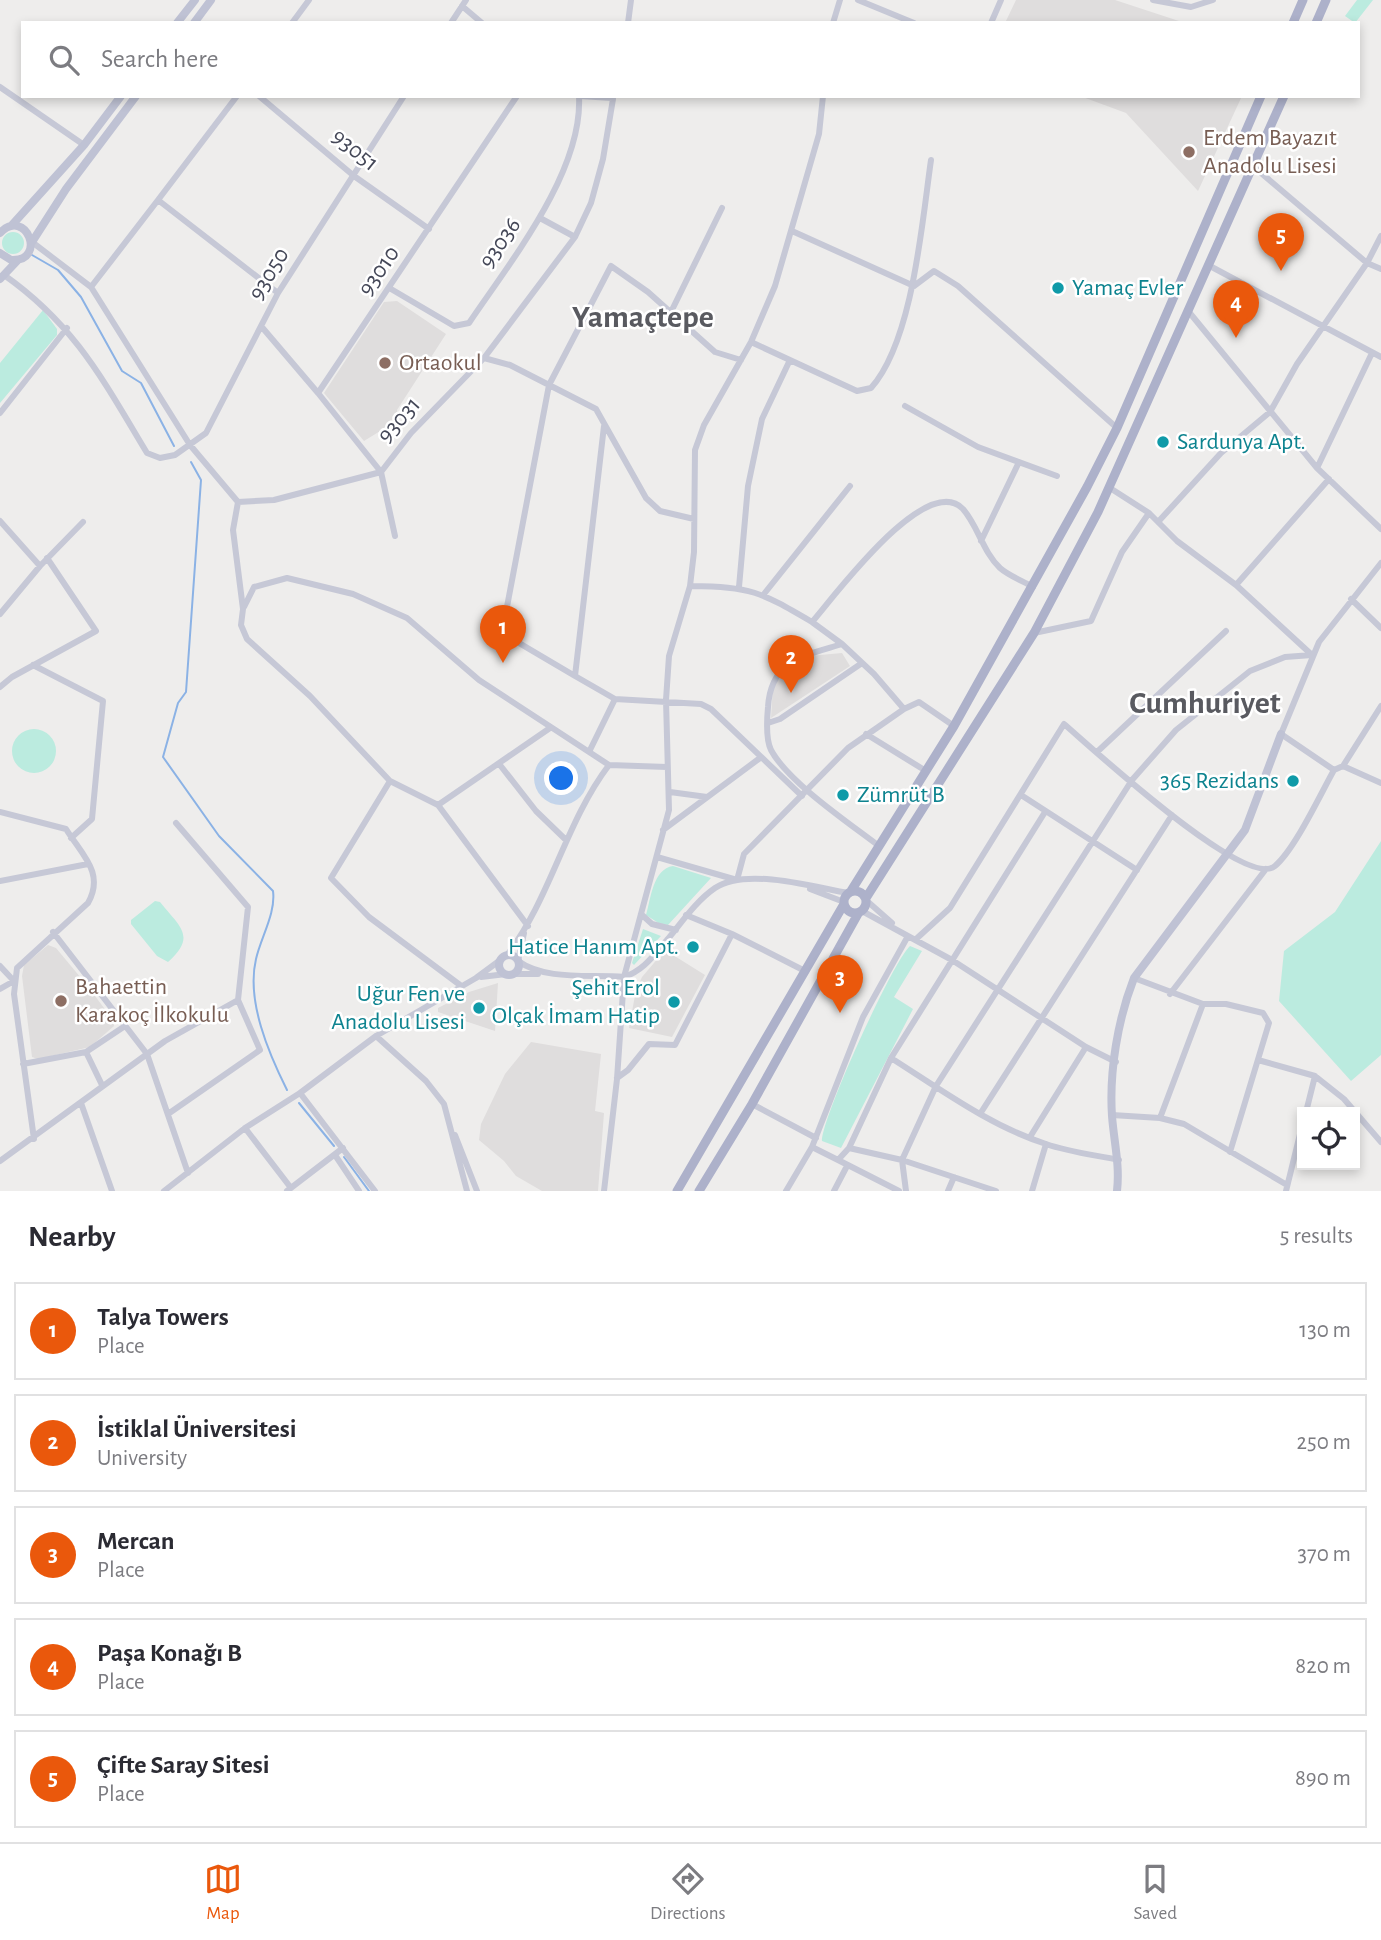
<!DOCTYPE html>
<html lang="en">
<head>
<meta charset="utf-8">
<style>
	:root { --surface:#fff; --page:#f2f2f3; --text:#2b2b33; --muted:#7c7c81; --line:#e1e1e2; --accent:#ea580c }
	body { margin:0; font-family:"Alegreya Sans",sans-serif; background:var(--page); color:var(--text) }
	.controls { position:absolute; right:21px; bottom:21px; display:grid; overflow:hidden; border-radius:0px; box-shadow:0 4px 10px #0003 }
	.controls button { width:63px; height:63px; display:grid; place-items:center; padding:0; border:0; border-bottom:2px solid var(--line); background:var(--surface); color:var(--text); font:35px sans-serif }
	.you { position:absolute; left:562px; top:779px; width:24px; height:24px; margin:-18px; border:5px solid #fff; border-radius:50%; background:#1a73e8; box-shadow:0 0 0 10px #1a73e833 }
	.badge { display:grid; place-items:center; width:46px; height:46px; border-radius:50%; background:var(--accent); color:#fff; font-size:23px; font-weight:700 }
	.pin { position:absolute; translate:-50% -58px; filter:drop-shadow(0 2px 4px #0008) }
	.pin::after { content:''; position:absolute; top:37px; width:24px; height:21px; background:inherit; clip-path:polygon(0 0,100% 0,50% 100%) }
	.list { margin:0; padding:0; list-style:none }
	h2 { display:flex; justify-content:space-between; align-items:center; height:91px; margin:0; padding:0 28px; font-size:30px }
	h2 small { font-size:23px; font-weight:400; color:var(--muted) }
	.list li { display:grid; grid-template-columns:46px 1fr auto; gap:21px; align-items:center; box-sizing:border-box; height:98px; margin:0 14px 14px; padding:0 14px; border:2px solid var(--line); border-radius:0px }
	.list b { display:block; font-size:26px; white-space:nowrap }
	.list p { margin:0; font-size:23px; white-space:nowrap; color:var(--muted) }
	.list em { font-size:23px; font-style:normal; color:var(--muted) }
	.icon { flex:none; width:38px; height:38px; fill:none; stroke:currentColor; stroke-width:2; stroke-linecap:round; stroke-linejoin:round }
	.map { position:relative; flex:none; width:1381px; height:1191px; overflow:hidden }
	.search { position:absolute; background:var(--surface); box-shadow:0 4px 10px #0003; left:21px; right:21px; top:21px; height:77px; display:flex; align-items:center; gap:18px; box-sizing:border-box; padding:0 24px; border-radius:0px; color:var(--muted); font-size:26px }
	.sheet { height:651px; background:var(--surface) }
	nav { display:flex; justify-content:space-around; align-items:center; box-sizing:border-box; height:98px; border-top:2px solid var(--line); background:var(--surface); font-size:19px; color:var(--muted) }
	nav a { display:grid; justify-items:center; gap:4px }
	nav .on { color:var(--accent) }
	.map>svg:first-child { display:block }
	.education { fill:#dfdddd }
	.green { fill:#bbebdf }
	.lines { fill:none; stroke-linecap:round; stroke-linejoin:round }
	.stream { stroke:#8bb2e5; stroke-width:2 }
	.street { stroke:#c6c8d6; stroke-width:6 }
	.secondary { stroke:#bfc2d4; stroke-width:8 }
	.primary { stroke:#adb1ca; stroke-width:9 }
	.education-dot { fill:#8d6e63; stroke:#fff; stroke-width:2.5 }
	.culture-dot { fill:#0f9aa8; stroke:#fff; stroke-width:2.5 }
	.labels { text-anchor:middle; dominant-baseline:central; stroke-width:5; stroke-linejoin:round; paint-order:stroke }
	.education-label { font-size:24px; fill:#785e54; stroke:#fff; text-anchor:start }
	.street-label { font-size:24px; fill:#454858; stroke:#fff }
	.culture-label { font-size:24px; fill:#0d838f; stroke:#fff; text-anchor:end }
	.district-label { font-size:32px; font-weight:bold; fill:#595a60; stroke:#fff }
</style>
</head>
<body>
<div class="map">
<svg width="1381" height="1191" viewBox="0 0 1381 1191">
	<rect width="100%" height="100%" fill="#eeedec"/>
	<path class="education" d="M1016 0H1115L1185 23H1005Z
		M1080 96H1242L1198 191 1126 113Z
		M397 301 446 334 397 410 398 420 364 441 324 393 384 302Z
		M842 653 850 666 771 718 773 685 791 667 809 656Z
		M48 945 56 948 86 984 113 1020 114 1026 90 1047 38 1059 32 1057 22 976 24 965Z
		M665 950 705 975 672 1037 629 1028 636 990 642 977Z
		M498 983 495 1031 438 1012V1008L469 992Z
		M531 1042 601 1054 595 1111 604 1113 598 1191H542L516 1176 504 1161 479 1140 481 1124 505 1074Z"/>
	<path class="green" d="M1357 0H1373L1355 23 1345 16Z
		M2 243a11 11 0 1 1 22 0a11 11 0 1 1-22 0Z
		M43 310 57 329V335L0 403V363Z
		M12 751a22 22 0 1 1 44 0a22 22 0 1 1-44 0Z
		M1381 841V1055L1351 1081 1279 1001 1284 951 1335 912Z
		M673 866 711 878 668 925 660 924 646 915C651 898 653 869 673 866Z
		M155 901 160 902C180 927 197 936 168 962L157 956 131 924V920Z
		M643 929 661 936 634 965 632 963Z
		M910 946 922 951 894 997 913 1009 841 1148 822 1141C822 1117 893 961 910 946Z"/>
	<g class="lines">
		<path class="stream" d="M32 255 58 270 81 297 122 371 141 383 174 446
			M191 462 201 480 186 692 178 703 163 757 219 836 273 891C276 913 261 937 256 959 246 1001 269 1054 287 1090
			M299 1103 334 1146
			M344 1157 369 1191"/>
		<path class="street" d="M858 0 914 23
			M1153 0 1191 7 1213 0
			M462 6 482 23
			M292 23 309 0
			M451 23 466 0
			M628 23 631 0
			M833 23 840 0
			M991 23 1001 0
			M0 87 84 145
			M259 96 354 176 429 229
			M579 96 613 98
			M1254 167 1367 263 1381 269
			M158 200 237 96
			M540 218 575 237
			M792 231 914 286
			M32 242 91 287 190 445 238 502 274 500 381 472 411 433 484 358 575 237 591 203 603 159 613 99
			M1208 265 1381 357
			M4 275C75 325 103 380 147 453L160 458 175 455 206 433 278 293 404 96
			M914 286 934 271 958 286 1117 428
			M91 287 158 200 278 293
			M391 289 454 326 469 323C510 262 583 172 579 96
			M671 312 722 208
			M1189 312 1317 468 1381 529
			M261 326 318 393 517 96
			M751 342 857 391 871 388C913 341 922 222 931 160
			M484 358 510 365 596 409 646 498 660 511 694 519
			M318 393 381 472 395 536
			M905 406 978 447 1057 476
			M0 413 67 328
			M604 426 575 676 615 699
			M1317 468 1372 353
			M1110 488 1149 513 1177 541 1236 585 1312 655
			M238 502 233 530 243 609 241 625 247 639 310 696 390 781 438 805 528 926
			M0 521 40 566 0 614
			M1158 522 1221 453 1270 412 1297 364 1367 263 1381 236
			M981 541 1019 462
			M40 566 83 522
			M1236 585 1329 479
			M690 586C752 587 759 591 812 622
			M739 587 748 486 762 419 789 362
			M764 594 850 486
			M1351 599 1381 628
			M244 607 254 587 287 578 353 594 407 618 479 680 609 765 667 767
			M1034 633 1091 621 1122 552 1149 513
			M842 644 812 622C834 597 926 471 963 509 978 526 983 552 1000 568 1009 576 1023 581 1033 587
			M33 665 103 701 92 819 71 838
			M575 676 502 633 549 385 611 266 648 292 715 352 741 360
			M0 687 12 677 96 631 47 558
			M768 723 780 719 862 663
			M866 734 926 771
			M590 750 615 699 701 704 711 709 802 796
			M1097 752 1226 631
			M500 765 536 811 566 840
			M1343 766 1381 783
			M1334 770 1281 734 1319 642 1381 563
			M390 781 331 878 369 917 460 985
			M670 792 707 797
			M1021 795 1137 870
			M438 805 550 728
			M0 812 66 829C82 855 105 873 88 903L17 968 14 994 34 1139
			M663 830 760 758
			M879 846C849 823 788 782 771 750 766 740 767 718 768 707 771 660 803 656 842 644L874 674 904 709 919 702 954 726
			M657 857 737 880 744 854 848 748 904 709
			M0 881 88 864
			M810 889 844 902
			M867 901 892 923
			M862 911 952 960 1086 1047 1116 1062
			M641 914 652 924 676 930
			M686 915 732 934
			M53 932 147 1054 188 1173
			M524 933 518 961C546 981 590 974 624 977L669 810 666 700 669 656 690 586 694 552 695 450 704 425 751 342 775 286 819 134 823 96
			M915 940 950 908 1064 724C1091 747 1246 891 1275 866 1295 849 1320 795 1334 770L1343 766 1381 706
			M507 955C551 898 565 823 609 765
			M0 966 14 981 0 989
			M512 974H538
			M481 977 506 974
			M1134 978 1203 1004H1226L1263 1013 1269 1023 1230 1152
			M1170 994 1266 869
			M376 1036 426 1081 444 1104 467 1191
			M86 1052 102 1085
			M891 1058 1045 812
			M1258 1060 1315 1076 1344 1099 1381 1142
			M23 1064 86 1052 125 1026
			M617 1078 628 1070 649 1044 675 1045 732 934 803 970
			M300 1093 375 1191
			M81 1103 112 1191
			M752 1104 816 1138
			M1306 1112 1315 1076
			M168 1114 260 1050 238 1000 248 907 176 823
			M980 1114 1172 815
			M1112 1115 1160 1118 1184 1124 1287 1185
			M1160 1118 1203 1004
			M245 1128 291 1188
			M455 1135 477 1191
			M1030 1137 1086 1047
			M812 1147 838 1160 849 1148 891 1058C940 1089 990 1126 1046 1144 1069 1152 1095 1155 1119 1160
			M849 1148 902 1160 996 1191
			M335 1155 359 1191
			M838 1160 899 1191
			M0 1161 165 1041 238 1000
			M164 1191 245 1128 300 1093 376 1036 476 978 499 961
			M287 1191 343 1148
			M604 1191 617 1079 624 977C644 970 653 956 667 940 682 922 696 901 715 888 746 867 813 887 848 893
			M786 1191 812 1147 863 1017 908 936
			M834 1191 847 1166
			M906 1191 902 1160 936 1086 1132 780 1176 730 1250 671 1285 657 1312 655
			M948 1191 954 1177
			M1032 1191 1046 1144
			M1286 1191 1302 1126"/>
		<path class="secondary" d="M177 23 195 0
			M194 23 211 0
			M12 225 84 145 121 96
			M0 233C26 206 48 262 11 260L0 253
			M32 242 66 189 136 96
			M0 279 17 261
			M499 965a10 10 0 1 1 20 0a10 10 0 1 1-20 0Z
			M1117 1191C1120 1165 1114 1142 1112 1116 1109 1071 1118 1019 1134 978L1245 830 1281 734"/>
		<path class="primary" d="M1293 23 1303 0
			M1316 23 1326 0
			M844 902a11 11 0 1 1 22 0a11 11 0 1 1-22 0Z
			M851 891 954 726 1087 487 1117 428 1261 96
			M866 898 1034 633 1098 512 1284 96
			M677 1191 844 904
			M699 1191 752 1104 859 912"/>
	</g>
	<g class="education-dot">
		<circle cx="1189" cy="152" r="7"/>
		<circle cx="385" cy="363" r="7"/>
		<circle cx="61" cy="1001" r="7"/>
	</g>
	<g class="culture-dot">
		<circle cx="1058" cy="288" r="7"/>
		<circle cx="1163" cy="442" r="7"/>
		<circle cx="1293" cy="781" r="7"/>
		<circle cx="843" cy="795" r="7"/>
		<circle cx="693" cy="947" r="7"/>
		<circle cx="674" cy="1002" r="7"/>
		<circle cx="479" cy="1008" r="7"/>
	</g>
	<g class="labels">
		<g class="education-label">
			<text x="1203" y="138">Erdem Bayazıt<tspan x="1203" dy="28">Anadolu Lisesi</tspan></text>
			<text x="399" y="363">Ortaokul</text>
			<text x="75" y="987">Bahaettin<tspan x="75" dy="28">Karakoç İlkokulu</tspan></text>
		</g>
		<g class="street-label">
			<text transform="translate(355 150) rotate(39)">93051</text>
			<text transform="translate(500 243) rotate(-56)">93036</text>
			<text transform="translate(379 271) rotate(-56)">93010</text>
			<text transform="translate(269 274) rotate(-59)">93050</text>
			<text transform="translate(399 420) rotate(-49)">93031</text>
		</g>
		<g class="culture-label">
			<text x="1072" y="288" text-anchor="start">Yamaç Evler</text>
			<text x="1177" y="442" text-anchor="start">Sardunya Apt.</text>
			<text x="1279" y="781">365 Rezidans</text>
			<text x="857" y="795" text-anchor="start">Zümrüt B</text>
			<text x="679" y="947">Hatice Hanım Apt.</text>
			<text x="660" y="988">Şehit Erol<tspan x="660" dy="28">Olçak İmam Hatip</tspan></text>
			<text x="465" y="994">Uğur Fen ve<tspan x="465" dy="28">Anadolu Lisesi</tspan></text>
		</g>
		<g class="district-label">
			<text x="643" y="317">Yamaçtepe</text>
			<text x="1205" y="703">Cumhuriyet</text>
		</g>
	</g>
</svg>
<div class="controls">
<button><svg class="icon" aria-label="locate" viewBox="0 0 24 24"><circle cx="12" cy="12" r="6"/><path d="M12 2v4M12 18v4M2 12h4M18 12h4"/></svg></button>
</div>
<div class="you"></div>
<div class="pin badge" style="left:503px;top:663px">1</div>
<div class="pin badge" style="left:791px;top:693px">2</div>
<div class="pin badge" style="left:840px;top:1013px">3</div>
<div class="pin badge" style="left:1236px;top:338px">4</div>
<div class="pin badge" style="left:1281px;top:271px">5</div>
<div class="search"><svg class="icon" aria-label="search" viewBox="0 0 24 24"><circle cx="10" cy="10" r="6"/><path d="M15 15l6 6"/></svg>Search here</div>
</div>
<section class="sheet">
<h2>Nearby<small>5 results</small></h2>
<ul class="list">
<li><span class="badge">1</span><div><b>Talya Towers</b><p>Place</p></div><em>130 m</em></li>
<li><span class="badge">2</span><div><b>İstiklal Üniversitesi</b><p>University</p></div><em>250 m</em></li>
<li><span class="badge">3</span><div><b>Mercan</b><p>Place</p></div><em>370 m</em></li>
<li><span class="badge">4</span><div><b>Paşa Konağı B</b><p>Place</p></div><em>820 m</em></li>
<li><span class="badge">5</span><div><b>Çifte Saray Sitesi</b><p>Place</p></div><em>890 m</em></li>
</ul>
</section>
<nav>
<a class="on"><svg class="icon" aria-label="map" viewBox="0 0 24 24"><path d="M3 6l6-2 6 2 6-2v14l-6 2-6-2-6 2zM9 4v14M15 6v14"/></svg>Map</a>
<a><svg class="icon" aria-label="directions" viewBox="0 0 24 24"><path d="M12 3l9 9-9 9-9-9zM9 14v-3h6M13 9l2 2-2 2"/></svg>Directions</a>
<a><svg class="icon" aria-label="saved" viewBox="0 0 24 24"><path d="M7 4h10v16l-5-4-5 4z"/></svg>Saved</a>
</nav>
</body>
</html>
